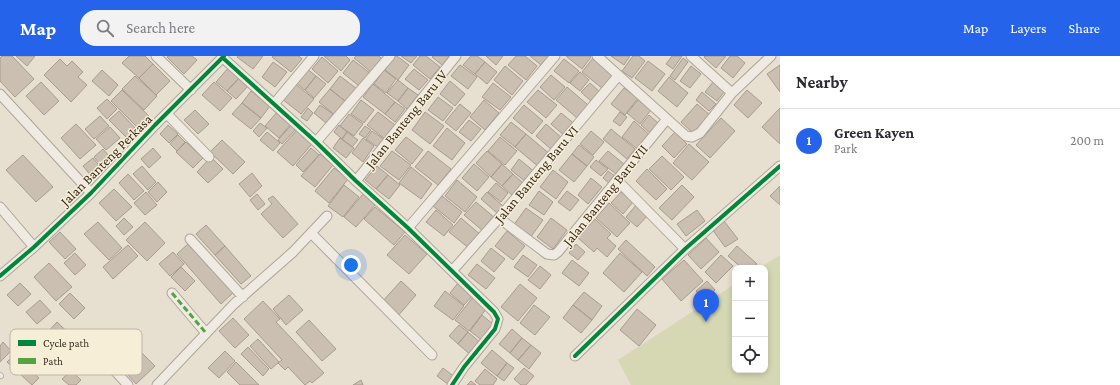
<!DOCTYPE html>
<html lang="en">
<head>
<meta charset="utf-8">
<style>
	:root { --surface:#fff; --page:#f2f2f3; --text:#2b2b33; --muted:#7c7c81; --line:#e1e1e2; --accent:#2563eb }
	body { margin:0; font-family:"Crimson Pro",serif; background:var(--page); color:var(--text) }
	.controls { position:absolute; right:12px; bottom:12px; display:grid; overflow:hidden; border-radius:8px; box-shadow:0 2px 6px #0003 }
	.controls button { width:36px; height:36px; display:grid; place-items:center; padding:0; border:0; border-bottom:1px solid var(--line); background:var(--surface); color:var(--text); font:20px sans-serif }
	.you { position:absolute; left:351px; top:209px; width:14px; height:14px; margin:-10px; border:3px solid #fff; border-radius:50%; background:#1a73e8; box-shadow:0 0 0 6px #1a73e833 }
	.badge { display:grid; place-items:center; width:26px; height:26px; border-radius:50%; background:var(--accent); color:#fff; font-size:13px; font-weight:700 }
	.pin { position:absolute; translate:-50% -33px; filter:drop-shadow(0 1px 2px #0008) }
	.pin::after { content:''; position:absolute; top:21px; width:14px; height:12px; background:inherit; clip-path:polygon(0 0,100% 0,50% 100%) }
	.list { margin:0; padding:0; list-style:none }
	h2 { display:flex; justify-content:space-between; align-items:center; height:52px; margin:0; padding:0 16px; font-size:17px }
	h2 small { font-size:13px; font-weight:400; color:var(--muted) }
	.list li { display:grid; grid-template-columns:26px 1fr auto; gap:12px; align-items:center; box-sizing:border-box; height:64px; padding:0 16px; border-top:1px solid var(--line) }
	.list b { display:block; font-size:15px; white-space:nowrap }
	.list p { margin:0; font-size:13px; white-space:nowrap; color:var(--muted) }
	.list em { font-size:13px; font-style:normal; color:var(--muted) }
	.icon { flex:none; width:22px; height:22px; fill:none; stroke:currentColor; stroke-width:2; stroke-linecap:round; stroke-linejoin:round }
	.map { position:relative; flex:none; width:780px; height:329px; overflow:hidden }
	header { display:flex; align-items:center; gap:24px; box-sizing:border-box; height:56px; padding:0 20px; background:var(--accent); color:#fff }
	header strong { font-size:19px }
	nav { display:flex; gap:22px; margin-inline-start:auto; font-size:14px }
	.search { width:280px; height:36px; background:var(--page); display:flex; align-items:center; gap:10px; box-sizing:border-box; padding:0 14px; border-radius:16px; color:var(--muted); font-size:15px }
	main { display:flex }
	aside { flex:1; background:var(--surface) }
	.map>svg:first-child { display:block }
	.green { fill:#d6d7b3 }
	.building { fill:#cbbfb2; stroke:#a89c90 }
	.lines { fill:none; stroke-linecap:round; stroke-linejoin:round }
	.lane-casing { stroke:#ada599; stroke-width:6 }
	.street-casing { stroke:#ada599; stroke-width:11 }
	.lane { stroke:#efebe3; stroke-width:4.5 }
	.street { stroke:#efebe3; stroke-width:9 }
	.quiet { stroke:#54a441; stroke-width:3; stroke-dasharray:6 3; stroke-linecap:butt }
	.cycleway-casing { stroke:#f7eed8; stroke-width:6 }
	.cycleway { stroke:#00873e; stroke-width:4 }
	.labels { text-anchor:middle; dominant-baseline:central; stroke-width:3; stroke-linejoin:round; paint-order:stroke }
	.street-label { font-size:14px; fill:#3d2e20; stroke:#f7eed8 }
	.key { fill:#f7eed8; stroke:#bfb4a1; stroke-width:1 }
	.key-label { font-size:11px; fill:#3d2e20 }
</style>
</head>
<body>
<header>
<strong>Map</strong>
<div class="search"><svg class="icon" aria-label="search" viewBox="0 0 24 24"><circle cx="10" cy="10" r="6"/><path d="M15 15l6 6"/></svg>Search here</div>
<nav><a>Map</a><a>Layers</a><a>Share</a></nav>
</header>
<main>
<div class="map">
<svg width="780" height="329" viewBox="0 0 780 329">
	<rect width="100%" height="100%" fill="#e7e0d1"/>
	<path class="green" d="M780 199V329H631L618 304 735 228V314H765V212H759Z"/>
	<path class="building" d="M2 0H12L34 23 15 41 0 25V2Z
		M16 0H35L27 10Z
		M129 0H145L153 8 139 22 122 7Z
		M169 0H192L197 4 184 18 167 1Z
		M238 0H263L253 13 237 1Z
		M273 0H299L302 3 291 16 272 1Z
		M324 0H346L350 4 341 15Z
		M356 0H379L382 3 371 16 354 2Z
		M395 0H397L409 9 398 24 385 14Z
		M401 0H417L411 7Z
		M420 0H426L440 11 430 23 413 9Z
		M433 0H449L442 9 432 1Z
		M471 0H477L485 6 475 18 463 9Z
		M486 0H503L496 9Z
		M516 0H525L537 10 526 24 508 9Z
		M530 0H549L541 9Z
		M566 0H590L591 1 582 13Z
		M611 0H630L624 9Z
		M633 0H639L645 5 632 22 622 15Z
		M672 0H682L673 13 666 8Z
		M705 0H726L716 12 704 1Z
		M730 0H737L745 7 733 22 721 12Z
		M322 1 338 15 328 27 312 13Z
		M593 2 614 19 603 33 582 16Z
		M683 2 688 6 675 24 670 20Z
		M60 3 67 10 72 5 83 16 78 21 87 29 71 46 44 19Z
		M564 3 579 15 569 27 554 15Z
		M353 4 370 17 359 30 343 17Z
		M648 5 665 18 652 35 635 22Z
		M273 6 287 16 275 31 262 21Z
		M485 6 497 16 487 28 475 18Z
		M153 8 170 25 156 39 139 22Z
		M460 9 477 21 468 33 451 20Z
		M780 9V36L767 18Z
		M505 10 523 25 512 39 494 24Z
		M691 10 701 18 690 32 680 25Z
		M229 11 240 21 227 35 216 26Z
		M306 12 316 20 305 34 295 26Z
		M414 13 428 24 419 34 405 23Z
		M102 14 118 29 109 40 92 25Z
		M384 14 396 23 386 37 374 28Z
		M580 16 589 24 580 35 570 27Z
		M551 19 565 31 554 44 540 31Z
		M135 20 157 40 144 54 122 33Z
		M316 20 326 28 314 42 305 34Z
		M340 20 357 33 346 46 330 33Z
		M240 21 249 29 236 43 227 35Z
		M669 21 688 37 677 51 658 35Z
		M398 24 408 32 398 45 387 37Z
		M450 25 465 38 455 50 440 38Z
		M41 26 59 45 44 59 26 40Z
		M214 26 232 42 220 55 202 39Z
		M713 26 725 35 717 45 705 36Z
		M294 27 314 43 301 58 281 42Z
		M493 27 511 41 500 54 482 41Z
		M590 27 601 37 592 46 581 36Z
		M373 28 395 46 385 58 363 41Z
		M567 31 588 49 577 62 556 44Z
		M408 32 418 39 407 53 398 45Z
		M624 32 638 42 625 59 611 48Z
		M330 33 346 46 336 60 319 46Z
		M122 34 149 60 138 72 111 45Z
		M538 34 557 49 546 62 527 46Z
		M747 34 762 47 748 62 734 49Z
		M251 35 270 50 261 62 242 47Z
		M702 36 716 48 709 55 696 44Z
		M438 41 453 52 443 65 428 54Z
		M107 43 117 53 107 63 97 52Z
		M361 44 374 54 364 67 351 58Z
		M484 44 499 57 485 74 470 61Z
		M638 44 651 54 640 68 627 57Z
		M395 46 405 53 395 66 385 58Z
		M242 47 261 62 251 73 232 58Z
		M460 48 471 57 456 75 445 66Z
		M697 48 710 59 694 78 681 66Z
		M320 49 333 58 326 67 314 57Z
		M524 49 543 65 532 78 513 62Z
		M308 52 313 57 307 65 301 61Z
		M780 52V88L762 71Z
		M195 54 209 68 198 78 184 64Z
		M119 55 137 74 128 83 109 64Z
		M277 56 291 68 279 82 265 70Z
		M378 56 395 69 385 83 367 69Z
		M425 56 444 70 430 88 412 74Z
		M620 56 627 61 620 70 613 65Z
		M561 57 576 69 566 81 551 68Z
		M349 58 363 68 354 80 340 70Z
		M649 59 658 67 650 77 641 69Z
		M100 60 109 70 94 83 85 73Z
		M721 62 735 75 710 102 696 89Z
		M469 64 481 73 471 85 459 76Z
		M634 65 652 81 640 95 622 81Z
		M511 66 526 78 515 91 500 79Z
		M260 67 267 72 259 81 253 75Z
		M76 68 96 89 80 103 61 82Z
		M292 68 297 72 282 88 278 84Z
		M546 68 562 82 552 94 536 80Z
		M168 69 178 78 169 87 160 78Z
		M339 69 347 76 342 83 334 76Z
		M365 70 371 74 365 82 359 78Z
		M110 71 120 82 106 94 96 83Z
		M447 72 465 87 452 104 433 90Z
		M611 73 635 93 627 103 603 83Z
		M297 74 312 88 293 110 277 96Z
		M372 75 385 84 379 92 366 83Z
		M591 75 604 86 593 99 580 88Z
		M267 76 280 87 273 95 260 84Z
		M347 76 358 84 352 91 342 83Z
		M675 76 687 88 674 102 662 90Z
		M526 78 551 99 540 112 515 91Z
		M178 79 185 86 177 95 170 88Z
		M406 81 423 94 412 108 395 94Z
		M500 81 517 95 505 109 488 95Z
		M340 82 354 92 346 102 333 92Z
		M363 82 374 90 363 106 352 97Z
		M222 84 245 106 233 118 210 96Z
		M186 86 203 102 193 112 176 96Z
		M689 88 709 106 692 124 673 107Z
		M579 89 594 101 587 110 572 98Z
		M153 92 161 101 149 112 141 103Z
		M311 92 319 99 303 116 296 109Z
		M103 93 114 106 105 114 94 101Z
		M392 95 411 109 399 124 380 110Z
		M428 95 451 113 438 129 415 111Z
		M487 95 502 108 491 121 476 107Z
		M608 95 624 108 616 118 599 105Z
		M320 98 333 109 315 131 301 120Z
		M572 98 587 110 574 126 559 114Z
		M23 99 53 131 36 146 6 114Z
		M662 100 684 121 671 134 649 113Z
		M211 101 223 113 208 127 197 116Z
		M93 102 102 113 92 121 83 110Z
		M519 103 536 117 527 127 511 114Z
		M596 104 608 113 601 120 590 111Z
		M474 108 489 121 477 135 462 122Z
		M502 108 513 118 502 130 491 121Z
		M142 110 156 126 148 134 133 118Z
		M377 110 388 119 376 133 365 124Z
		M411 111 432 128 421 143 399 127Z
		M334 112 348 123 329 147 315 135Z
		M647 113 667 133 656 144 636 125Z
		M553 114 568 126 556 143 540 131Z
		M608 115 616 121 610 128 603 122Z
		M252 117 262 130 250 141 239 128Z
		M128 118 144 135 134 144 119 127Z
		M513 118 524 128 513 140 502 130Z
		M388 119 400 129 389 143 376 133Z
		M591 122 602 131 588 148 578 139Z
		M457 124 477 141 465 156 445 140Z
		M158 126 167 136 157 146 148 136Z
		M496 127 508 137 501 146 488 136Z
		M344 129 359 141 343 161 328 150Z
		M682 129 694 141 672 164 659 152Z
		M780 130V149L770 140Z
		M114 133 132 151 116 165 99 147Z
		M539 135 553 146 544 159 529 149Z
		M567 135 579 144 570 155 558 146Z
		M146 136 157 149 145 159 134 147Z
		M487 136 503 150 497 157 481 143Z
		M621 136 633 146 623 158 611 147Z
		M257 138 265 148 258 154 250 144Z
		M363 138 375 149 356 171 344 161Z
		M273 140 298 168 283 182 261 158 272 148 268 143Z
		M442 140 462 156 454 167 433 150Z
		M476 146 495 162 483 175 464 159Z
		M609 147 630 167 617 181 596 162Z
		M637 148 648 159 637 171 626 161Z
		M375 151 405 176 394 189 364 163Z
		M526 152 543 164 530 182 513 170Z
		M436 154 453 169 444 180 426 166Z
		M697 154 705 165 686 180 677 168Z
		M124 162 133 171 124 179 116 170Z
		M461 162 482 180 470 193 449 176Z
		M551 162 567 174 553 193 537 181Z
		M595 163 611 178 607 182 616 190 607 201 597 192 594 196 578 182Z
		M724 165 738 183 725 191 712 173Z
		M98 166 122 192 109 204 84 178Z
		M145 166 165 187 147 205 126 184Z
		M206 169 225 190 215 199 196 178Z
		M507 175 525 190 513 204 495 190Z
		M60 176 76 193 65 203 49 186Z
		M405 179 427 198 409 218 387 199Z
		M706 182 719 196 701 213 688 199Z
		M626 184 655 211 647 220 618 193Z
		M189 187 234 236 221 248 177 198Z
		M576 188 585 196 578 204 569 197Z
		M128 189 138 200 113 223 103 211Z
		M225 190 251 220 241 228 215 199Z
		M737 190 757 208 754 212H742L728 200Z
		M491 192 505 203 494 216 481 205Z
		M173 196 184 208 170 220 159 208Z
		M75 197 86 209 75 219 64 207Z
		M620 197 642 216 624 236 603 217Z
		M523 199 537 209 528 221 514 211Z
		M721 199 733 210 716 227 705 216Z
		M572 204 589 217 579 230 562 217Z
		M684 204 703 225 681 245 662 223Z
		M49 207 72 231 56 245 34 221Z
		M477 208 495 222 486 233 468 219Z
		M540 210 551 219 540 233 528 224Z
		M181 211 195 225 185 235 171 221Z
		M401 225 416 239 397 261 382 246Z
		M707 225 715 234 704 244 696 235Z
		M20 227 31 238 18 250 7 239Z
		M458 227 473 239 464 249 450 237Z
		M520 228 537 242 518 265 501 251Z
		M445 235 464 250 453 264 434 250Z
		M584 236 602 250 592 264 573 249Z
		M70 237 85 252 74 263 59 248Z
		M289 239 303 254 286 269 273 253Z
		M473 241 487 252 469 275 455 264Z
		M40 244 51 256 37 268 26 256Z
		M263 245 280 263 276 266 324 317 312 327 310 325 305 329 288 311 285 314 278 307 282 304 244 263Z
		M534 249 550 261 535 279 520 267Z
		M573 249 592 264 581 277 563 262Z
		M637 253 656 269 639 290 620 274Z
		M482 259 495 270 483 285 470 275Z
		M233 262 249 279 235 292 219 275Z
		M309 264 336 293 322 305 296 276Z
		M57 266 80 288 66 301 44 280Z
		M459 269 468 276 458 288 449 280Z
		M512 273 522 282 510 297 499 288Z
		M468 276 482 288 472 300 458 288Z
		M522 282 531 289 518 304 510 297Z
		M258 283 279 306 271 313 250 290Z
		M3 286 11 295 0 306V290Z
		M531 289 541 297 529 313 518 304Z
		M248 291 269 313 263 320 241 298Z
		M137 292 155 310 136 328 119 309Z
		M492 294 507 307 497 320 481 307Z
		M225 295 235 305 219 322 208 312Z
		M14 299 39 322 32 329 7 306Z
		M236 306 259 329H240L227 316Z
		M507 307 514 312 504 325 497 320Z
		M443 312 456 322 449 329 437 320Z
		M524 312 534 320 526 329H521L514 323Z
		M485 313 497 323 493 329H480L475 325Z
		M71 315 81 324 76 329H69L62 323Z
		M361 324 363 329H353Z
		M471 325 476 329H467Z"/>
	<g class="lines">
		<defs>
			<path id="lane" d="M0 319 1 320"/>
			<path id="street" d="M156 0 191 34
				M597 0 686 80 692 81 700 77 732 37 771 0
				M691 0 732 37
				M223 2 316 86 356 125 408 172 494 256 498 263 495 273 464 311 452 329
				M0 38 91 137
				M274 48 314 0
				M167 58 209 101
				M316 86 390 0
				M617 124 685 193
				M356 125 456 0
				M0 151 34 191
				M499 162 547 198 554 199 558 196 667 63
				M408 172 555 0
				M311 177 432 299
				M190 183 243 241
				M452 215 499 162 618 20
				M0 220 34 191 91 137 155 69 224 0
				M172 237 206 277
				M90 288 128 329
				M575 300 685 193 780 110
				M157 329 234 248 293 196 327 160"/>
		</defs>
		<use href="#lane" class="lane-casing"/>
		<use href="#street" class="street-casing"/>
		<use href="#lane" class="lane"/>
		<use href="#street" class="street"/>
		<path class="quiet" d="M172 237 206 277"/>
		<defs>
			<path id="cycleway" d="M223 2 316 86 356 125 408 172 494 256 498 263 495 273 464 311 452 329
				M0 220 34 191 91 137 155 69 224 0
				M575 300 685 193 780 110"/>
		</defs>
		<use href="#cycleway" class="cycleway-casing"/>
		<use href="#cycleway" class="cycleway"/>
	</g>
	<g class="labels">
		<g class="street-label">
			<text transform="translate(406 63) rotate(-51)">Jalan Banteng Baru IV</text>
			<text transform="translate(106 104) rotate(-45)">Jalan Banteng Perkasa</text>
			<text transform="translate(536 118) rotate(-50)">Jalan Banteng Baru VI</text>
			<text transform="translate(605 139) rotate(-51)">Jalan Banteng Baru VII</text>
		</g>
	</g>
	<rect x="10" y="273" width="132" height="46" rx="6" class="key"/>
	<rect x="18" y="284" width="18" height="6" fill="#00873e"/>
	<rect x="18" y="302" width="18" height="6" fill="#54a441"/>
	<g class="key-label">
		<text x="43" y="291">Cycle path</text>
		<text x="43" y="309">Path</text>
	</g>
</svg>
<div class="controls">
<button>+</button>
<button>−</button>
<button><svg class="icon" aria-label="locate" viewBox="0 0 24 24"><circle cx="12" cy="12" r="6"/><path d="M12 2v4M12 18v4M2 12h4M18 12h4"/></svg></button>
</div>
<div class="you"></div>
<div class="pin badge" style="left:706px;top:266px">1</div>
</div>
<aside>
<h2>Nearby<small></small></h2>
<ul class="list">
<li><span class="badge">1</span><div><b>Green Kayen</b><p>Park</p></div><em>200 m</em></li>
</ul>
</aside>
</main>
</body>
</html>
